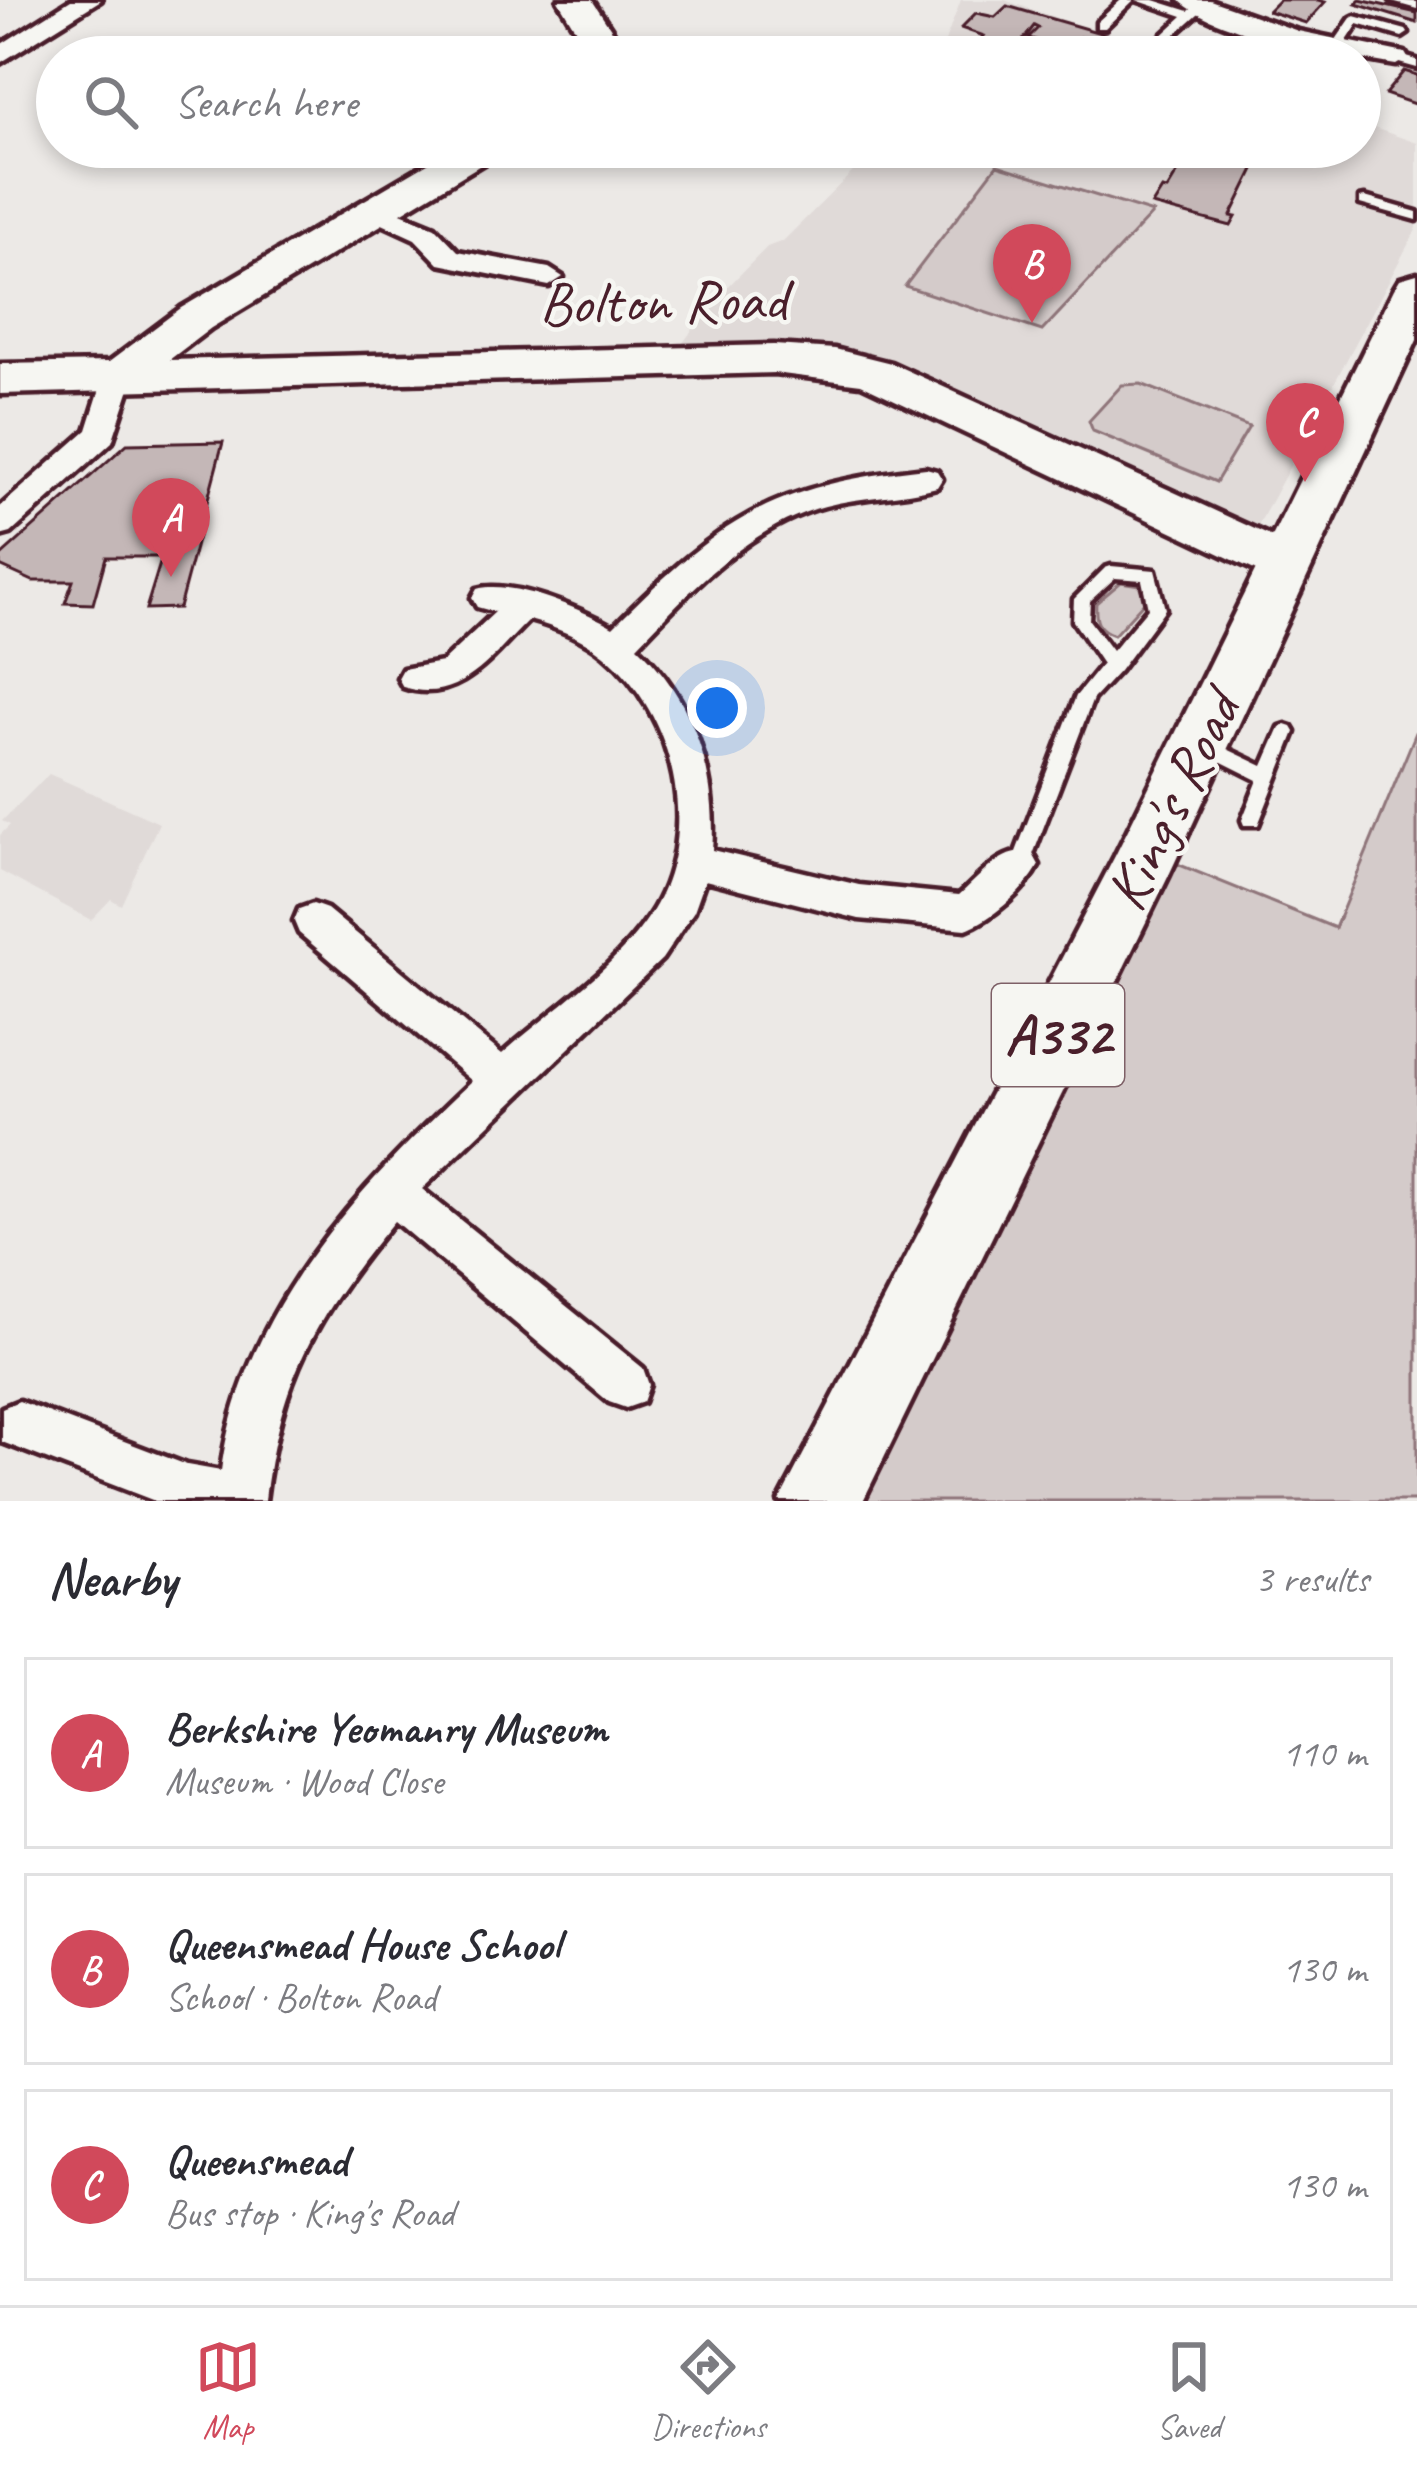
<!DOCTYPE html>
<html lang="en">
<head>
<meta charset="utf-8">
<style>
	:root { --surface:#fff; --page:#f7f7f7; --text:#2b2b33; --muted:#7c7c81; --line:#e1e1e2; --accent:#d1495b }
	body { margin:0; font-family:Caveat,sans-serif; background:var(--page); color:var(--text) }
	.you { position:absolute; left:717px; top:708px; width:42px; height:42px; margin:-30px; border:9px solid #fff; border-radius:50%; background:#1a73e8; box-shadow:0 0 0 18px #1a73e833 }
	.badge { display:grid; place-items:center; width:78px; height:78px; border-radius:50%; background:var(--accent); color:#fff; font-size:39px; font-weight:700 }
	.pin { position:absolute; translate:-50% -99px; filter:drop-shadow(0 3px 6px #0008) }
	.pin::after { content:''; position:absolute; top:63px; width:42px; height:36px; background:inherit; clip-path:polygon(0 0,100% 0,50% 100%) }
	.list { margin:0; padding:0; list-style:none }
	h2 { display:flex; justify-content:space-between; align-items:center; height:156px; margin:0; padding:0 48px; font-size:51px }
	h2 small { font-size:39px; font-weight:400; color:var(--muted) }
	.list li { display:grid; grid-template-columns:78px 1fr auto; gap:36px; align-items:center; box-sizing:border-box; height:192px; margin:0 24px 24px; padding:0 24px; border:3px solid var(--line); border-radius:0px }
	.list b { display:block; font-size:45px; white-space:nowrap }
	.list p { margin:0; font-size:39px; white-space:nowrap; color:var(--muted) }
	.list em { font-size:39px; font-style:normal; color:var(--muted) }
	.icon { flex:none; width:66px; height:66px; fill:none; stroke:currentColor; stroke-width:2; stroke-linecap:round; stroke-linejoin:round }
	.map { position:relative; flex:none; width:1417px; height:1501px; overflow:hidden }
	.search { position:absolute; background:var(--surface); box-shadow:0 6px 18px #0003; left:36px; right:36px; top:36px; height:132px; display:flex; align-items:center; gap:30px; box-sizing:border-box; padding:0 42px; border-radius:66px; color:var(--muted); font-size:45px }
	.sheet { height:804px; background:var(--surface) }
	nav { display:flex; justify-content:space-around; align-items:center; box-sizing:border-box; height:168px; border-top:3px solid var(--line); background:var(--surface); font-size:33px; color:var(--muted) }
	nav a { display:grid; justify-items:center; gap:6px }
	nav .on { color:var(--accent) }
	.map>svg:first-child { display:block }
	.built { fill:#e0dad8 }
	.green { fill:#d4cbca; stroke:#8f757a; stroke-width:3 }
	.building { fill:#c4b7b7; stroke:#4a1f2b; stroke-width:3 }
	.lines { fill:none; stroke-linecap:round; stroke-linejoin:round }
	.lane-casing { stroke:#4a1f2b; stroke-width:9 }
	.street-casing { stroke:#4a1f2b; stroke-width:9 }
	.secondary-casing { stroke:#4a1f2b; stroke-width:9 }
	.primary-casing { stroke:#4a1f2b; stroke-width:9 }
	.lane { fill:#f6f6f2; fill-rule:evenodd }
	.street { fill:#f6f6f2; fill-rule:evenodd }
	.secondary { fill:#f6f6f2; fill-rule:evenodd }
	.primary { fill:#f6f6f2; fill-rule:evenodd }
	.labels { text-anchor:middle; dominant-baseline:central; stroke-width:9; stroke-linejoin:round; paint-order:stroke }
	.shield { fill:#f6f6f2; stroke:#7e6067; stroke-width:3 }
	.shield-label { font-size:57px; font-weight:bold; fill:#4a1f2b }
	.street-label { font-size:60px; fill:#4a1f2b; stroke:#f6f6f2 }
</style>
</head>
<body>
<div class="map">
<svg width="1417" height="1501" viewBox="0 0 1417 1501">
	<rect width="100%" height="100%" fill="#ece9e6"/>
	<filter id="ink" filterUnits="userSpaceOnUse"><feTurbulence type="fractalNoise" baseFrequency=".00833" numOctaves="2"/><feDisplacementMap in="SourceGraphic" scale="24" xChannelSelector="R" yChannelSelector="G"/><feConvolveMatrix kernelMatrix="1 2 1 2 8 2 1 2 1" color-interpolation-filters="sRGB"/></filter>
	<g filter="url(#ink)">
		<path class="built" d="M961 0H1004L1172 57H939Z
			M1360 123 1417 143V228L1258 526H1228L860 350 830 346 676 352 715 300 767 247 783 241 878 147H1360Z
			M49 774 159 823 121 905 111 899 91 920 0 871V835L10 825 2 821Z"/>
		<path class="green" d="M997 165 1153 213 1042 331 905 286Z
			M1141 384 1249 427 1216 482 1093 431 1089 421 1122 385Z
			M1121 582 1139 585 1146 600 1114 635C1097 629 1095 621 1096 603Z
			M1417 730V1501H862L1170 861 1335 928Z"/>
		<path class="building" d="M1279 0H1318L1325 2 1306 23 1268 11Z
			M1360 0 1417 13V23L1356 4Z
			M1007 6 1111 36 1103 45 1079 37 1103 48 1095 57H1068L1057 54 1062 47 1028 38 1038 28 1034 26 1010 57H965L984 36 961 28 976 13 995 17Z
			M1404 71 1417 75V105L1385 94Z
			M1193 147H1265L1231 216 1236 217 1231 226 1152 205 1162 189 1167 190Z
			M223 442 179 608 146 609 162 557H106L93 604 65 603 73 581H33L0 566V557L127 444Z"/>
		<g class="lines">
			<defs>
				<path id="lane" d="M1121 0H1134L1105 28H1097V22Z
					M1136 0H1154L1189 11 1198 3 1208 5 1160 48 1156 47V41L1183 16Z
					M1390 0 1417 2V9L1392 2Z
					M1355 16 1406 30 1408 33 1402 37 1358 24 1341 50H1333L1331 47 1351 18Z
					M1396 54 1417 60V68L1392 61V55Z
					M1365 197 1417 212V220L1360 204V198Z
					M1111 566 1155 570 1165 609 1119 671 1093 699 1029 865 1027 871 1020 873 1013 871 1011 865 1076 696 1102 664 1073 621 1074 599 1105 568ZM1115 578 1142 580 1148 608 1112 651 1089 620 1090 601Z
					M1286 725 1292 727 1295 732 1260 820 1258 825H1244L1242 820 1258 780 1198 750 1195 745 1198 740 1204 738 1263 766 1280 727Z"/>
				<path id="street" d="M71 0H101L0 63V45Z
					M1179 0H1210L1298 31 1405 53 1408 58 1396 65C1345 56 1217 36 1179 0Z
					M376 203 435 227 458 251 549 268 563 277 549 286 439 264 415 239 367 217 363 211Z
					M119 366 134 376 112 442 11 533 0 536V507L87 430 104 376Z
					M926 468 937 471 942 479 937 487C901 497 862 496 825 506 749 526 690 591 637 646 693 698 718 774 712 850L859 885 959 895C980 877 1004 844 1033 854L1039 865C1027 889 991 920 966 929L859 919 705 880 694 911 662 959 422 1189 643 1368 649 1385 643 1402 626 1408 609 1402 394 1221C316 1316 280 1377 265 1501H155L2 1442V1408L19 1401 187 1465 221 1471C242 1310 358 1188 472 1081L299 933 294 921 299 909 313 904 327 909 502 1054C550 1011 614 970 650 915 702 836 676 714 604 655 583 638 555 627 529 620 493 655 459 706 403 687L398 678 403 669 442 662 495 612 477 607 472 598 477 589C511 579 583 610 613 627 722 518 771 485 926 468Z"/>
				<path id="secondary" d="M558 0H592L613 32 611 57H575L577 32Z
					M455 147H502L497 155 211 328 169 360 774 345 835 349 891 363 1301 550 1309 563 1301 576 1284 581 1267 576 861 384 774 373 0 394V364L109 362 181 308Z"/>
				<path id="primary" d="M1417 274V340L1169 875 863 1501H779L1115 856 1394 289 1400 279Z"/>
			</defs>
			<use href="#lane" class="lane-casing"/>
			<use href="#street" class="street-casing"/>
			<use href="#secondary" class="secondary-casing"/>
			<use href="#primary" class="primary-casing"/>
			<use href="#lane" class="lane"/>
			<use href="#street" class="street"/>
			<use href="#secondary" class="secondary"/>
			<use href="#primary" class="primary"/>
		</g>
	</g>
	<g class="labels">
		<rect class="shield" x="992" y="984" width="132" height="102" rx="9"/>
		<g class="shield-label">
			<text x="1058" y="1035">A332</text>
		</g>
		<g class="street-label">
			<text transform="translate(663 301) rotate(-1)">Bolton Road</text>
			<text transform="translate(1172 801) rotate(-64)">King's Road</text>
		</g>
	</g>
</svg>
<div class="you"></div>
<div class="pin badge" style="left:171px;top:577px">A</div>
<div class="pin badge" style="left:1032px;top:323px">B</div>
<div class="pin badge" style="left:1305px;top:482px">C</div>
<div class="search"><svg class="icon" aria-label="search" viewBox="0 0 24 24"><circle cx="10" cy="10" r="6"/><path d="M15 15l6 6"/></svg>Search here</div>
</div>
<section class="sheet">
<h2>Nearby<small>3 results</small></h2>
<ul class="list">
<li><span class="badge">A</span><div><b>Berkshire Yeomanry Museum</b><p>Museum · Wood Close</p></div><em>110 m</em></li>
<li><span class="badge">B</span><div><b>Queensmead House School</b><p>School · Bolton Road</p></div><em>130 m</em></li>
<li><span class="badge">C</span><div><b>Queensmead</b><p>Bus stop · King's Road</p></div><em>130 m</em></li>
</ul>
</section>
<nav>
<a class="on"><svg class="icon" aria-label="map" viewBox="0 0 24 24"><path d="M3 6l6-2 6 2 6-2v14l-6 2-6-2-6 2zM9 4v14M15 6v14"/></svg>Map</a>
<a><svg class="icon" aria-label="directions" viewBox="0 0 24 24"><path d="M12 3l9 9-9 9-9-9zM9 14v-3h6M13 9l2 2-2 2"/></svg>Directions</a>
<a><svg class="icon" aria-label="saved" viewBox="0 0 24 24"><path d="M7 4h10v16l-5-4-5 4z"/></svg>Saved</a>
</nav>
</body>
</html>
